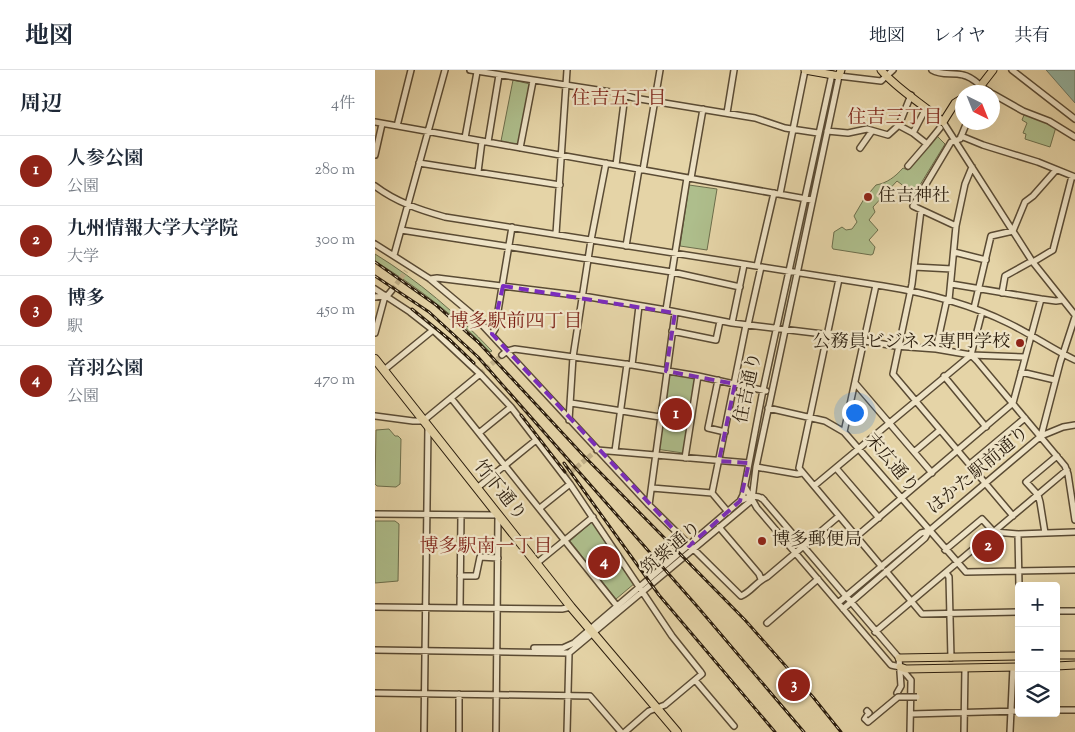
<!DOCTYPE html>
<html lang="ja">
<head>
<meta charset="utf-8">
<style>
	:root { --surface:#fff; --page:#f6f6f7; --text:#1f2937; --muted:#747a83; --line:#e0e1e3; --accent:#8f2418 }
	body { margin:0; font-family:"Sorts Mill Goudy","Noto Serif JP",serif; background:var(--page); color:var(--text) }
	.controls { position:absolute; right:15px; bottom:15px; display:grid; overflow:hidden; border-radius:5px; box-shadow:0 5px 20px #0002 }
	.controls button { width:45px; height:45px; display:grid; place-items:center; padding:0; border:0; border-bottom:1px solid var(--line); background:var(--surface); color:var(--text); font:25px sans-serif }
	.compass { position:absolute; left:580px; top:15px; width:45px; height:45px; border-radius:50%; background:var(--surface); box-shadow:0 5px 20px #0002; rotate:137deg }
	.you { position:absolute; left:479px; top:342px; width:18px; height:18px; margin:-12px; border:4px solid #fff; border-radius:50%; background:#1a73e8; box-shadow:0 0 0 8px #1a73e833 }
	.badge { display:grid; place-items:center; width:32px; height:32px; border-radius:50%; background:var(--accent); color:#fff; font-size:16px; font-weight:700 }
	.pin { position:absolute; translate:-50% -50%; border:2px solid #fff; box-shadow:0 1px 5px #0006 }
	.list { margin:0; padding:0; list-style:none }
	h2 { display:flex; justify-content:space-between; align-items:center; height:65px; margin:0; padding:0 20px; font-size:21px }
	h2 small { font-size:16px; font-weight:400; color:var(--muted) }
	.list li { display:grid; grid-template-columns:32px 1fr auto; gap:15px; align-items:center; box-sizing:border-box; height:70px; padding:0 20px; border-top:1px solid var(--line) }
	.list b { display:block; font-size:19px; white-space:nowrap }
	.list p { margin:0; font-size:16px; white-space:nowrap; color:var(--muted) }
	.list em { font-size:16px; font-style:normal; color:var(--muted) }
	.icon { flex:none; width:28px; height:28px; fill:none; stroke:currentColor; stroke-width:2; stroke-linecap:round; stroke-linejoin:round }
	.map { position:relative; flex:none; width:700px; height:662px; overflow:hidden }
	header { display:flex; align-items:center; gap:30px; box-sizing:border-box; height:70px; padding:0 25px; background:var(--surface); border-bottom:1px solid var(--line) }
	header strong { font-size:24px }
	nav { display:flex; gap:28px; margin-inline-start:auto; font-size:18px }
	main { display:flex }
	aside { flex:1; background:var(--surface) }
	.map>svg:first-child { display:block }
	.green { fill:#aebe8c; stroke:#6c6e4c }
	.water { fill:#96b8a6; stroke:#6b7a69 }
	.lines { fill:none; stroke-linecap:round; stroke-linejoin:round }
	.minor-tunnel { stroke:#c0af88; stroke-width:5; stroke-dasharray:5 2.5; stroke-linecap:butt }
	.minor-casing { stroke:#5a4b34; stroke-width:8 }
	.major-casing { stroke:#2b1d0d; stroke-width:9 }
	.highway-casing { stroke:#2b1d0d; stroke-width:10 }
	.minor { stroke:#eee3c6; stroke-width:5 }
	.major { stroke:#e5d4a7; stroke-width:7 }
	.highway { stroke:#e5d4a7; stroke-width:8 }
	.rail-casing { stroke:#2b1d0d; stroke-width:3 }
	.rail { stroke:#eee3c6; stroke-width:1; stroke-dasharray:4; stroke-linecap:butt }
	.minor-bridge-casing { stroke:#5a4b34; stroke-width:8; stroke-linecap:butt }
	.minor-bridge { stroke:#eee3c6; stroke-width:5 }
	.marked { fill:none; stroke:#7b2cbf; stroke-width:4; stroke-dasharray:10 6; stroke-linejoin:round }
	.poi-dot { fill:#8f2418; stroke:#eee3c6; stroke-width:2 }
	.labels { text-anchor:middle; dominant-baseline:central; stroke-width:4.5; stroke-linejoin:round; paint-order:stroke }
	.poi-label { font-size:18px; fill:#2b1d0d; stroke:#eee3c6; text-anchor:start }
	.street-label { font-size:18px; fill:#2b1d0d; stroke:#eee3c6 }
	.neighbourhood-label { font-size:19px; fill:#7a1f14; stroke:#eee3c6 }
</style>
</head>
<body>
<header>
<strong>地図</strong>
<nav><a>地図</a><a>レイヤ</a><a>共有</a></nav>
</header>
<main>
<aside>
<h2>周辺<small>4件</small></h2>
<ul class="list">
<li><span class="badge">1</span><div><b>人参公園</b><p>公園</p></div><em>280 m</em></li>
<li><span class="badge">2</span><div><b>九州情報大学大学院</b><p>大学</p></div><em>300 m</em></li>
<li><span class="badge">3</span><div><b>博多</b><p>駅</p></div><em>450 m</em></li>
<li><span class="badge">4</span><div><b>音羽公園</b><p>公園</p></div><em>470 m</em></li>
</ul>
</aside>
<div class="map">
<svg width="700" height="662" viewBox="0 0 700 662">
	<rect width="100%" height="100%" fill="#e5d4a7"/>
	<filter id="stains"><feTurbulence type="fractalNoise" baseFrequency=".004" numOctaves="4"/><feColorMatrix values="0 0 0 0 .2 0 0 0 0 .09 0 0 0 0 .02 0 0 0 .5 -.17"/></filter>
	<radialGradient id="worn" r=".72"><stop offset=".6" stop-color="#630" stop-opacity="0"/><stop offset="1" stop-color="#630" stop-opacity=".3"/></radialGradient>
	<path class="green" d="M138 10 155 14 143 75 126 71Z
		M649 45 664 48 681 57 675 77 650 69 651 64 648 63 652 53 647 50Z
		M561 65 570 74 537 128 532 125 534 120 522 111 498 137 500 142 494 150 503 160 494 170 500 177 498 184 496 185 458 179 457 177 459 162 467 157 471 160 477 159 482 152 479 146 489 129 501 115C512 113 520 107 528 98L533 100Z
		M314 115 342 119 332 180 305 176Z
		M0 184C44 211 81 243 117 281L115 282C81 246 42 217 0 191Z
		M293 304 320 308 308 383 281 379Z
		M14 359 20 366H23L26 369 25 414 21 417 2 416 0 414 1 360Z
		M0 451H20L24 454 23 511 0 513Z
		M217 452 260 513 241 529 195 471Z"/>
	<path class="water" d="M671 0H700V33L672 1Z"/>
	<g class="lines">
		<path class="minor-tunnel" d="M17 220 31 201
			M105 304 127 285
			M190 407 222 380"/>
		<defs>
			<path id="minor" d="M95 0 242 23 259 28 380 48 410 58 443 63
				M557 0C567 6 577 2 588 5 599 7 605 17 615 22
				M637 0 700 49
				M618 24 648 41 674 51 700 67
				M352 43 359 0
				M0 52 437 130
				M568 52 657 191 700 245
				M523 55 538 63 552 74 565 58
				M22 56 36 0
				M452 61 473 63 492 59 513 65 524 55 536 25
				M538 63 549 42
				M586 66 608 75 663 92 700 107
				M90 68 102 2
				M113 72 124 5
				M145 78 158 11
				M485 78 497 61
				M0 85 7 54
				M44 93 185 115
				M241 95 250 25
				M533 96 552 74
				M268 100 285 0
				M103 102 107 71
				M316 108 328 39
				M0 116C21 132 45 140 70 147L508 216C552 223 593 233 633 253 656 264 677 279 700 290
				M405 124 430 0
				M546 140 537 214 518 304 638 446
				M581 156 538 136 576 72 585 69 592 52
				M26 160 297 202 365 217
				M181 164 192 0
				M0 174 55 209 98 245 274 435 366 526C376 522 382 511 392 507L464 446
				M251 176 264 99
				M579 182 611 190
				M19 185 70 0
				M658 192 678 180 697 106
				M382 196 399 123
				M539 197 577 199
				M55 209 62 208 208 226 291 240 357 253 448 264 520 276 561 279 596 285 650 287
				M464 209 424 398 507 497
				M576 214 666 229 681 231 688 230
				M0 219 35 242 58 260 105 304 136 337 195 414 297 566 325 601 327 604 290 635 274 641 250 662
				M627 223 630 206 657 191
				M0 227 13 225 17 220
				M574 230 581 156 590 114 597 97
				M599 238 616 166 638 161 650 132 658 126 681 100
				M291 240 312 108
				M357 253 369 195
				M373 255 386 197
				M297 261 341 270 345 251
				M0 263 10 226
				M117 264 120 259 137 157
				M561 279 572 229
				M127 285 132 281 140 279 257 295 323 306 391 321
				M596 285 602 291 690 396 693 404 700 450
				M257 295 264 236
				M9 300 58 260
				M646 302 680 310
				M569 306 611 357
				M343 310 333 358 350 362
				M480 313 557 403
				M76 328 242 536
				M196 333 285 347
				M393 338 450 351 469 362 591 502 700 500
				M0 346 38 351H48L105 304
				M194 350 198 287 216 170 231 93
				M469 362 501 215
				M104 363 136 337
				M666 366 685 293 700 247
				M222 380 374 393
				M240 381 252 294
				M539 382 565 360
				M310 388 323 306
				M595 394 650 348
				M381 397 422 404 427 403
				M461 398 504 448
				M439 416 596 285 607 242
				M370 417 382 438 516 595 525 597 536 610 535 662
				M102 418 161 370
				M277 418 337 423 353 442
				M337 423 371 255
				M387 428 524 588 526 616 522 623
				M365 431 368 425 388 320 457 4
				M274 435 300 243
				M165 438 195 414
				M0 444 123 445 121 662
				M344 457 384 504 386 509
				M670 463 665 432 663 425 651 412 682 386
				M643 464 644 516
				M482 466 638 333 666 229
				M570 480 607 449 619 462 643 464 700 462
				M162 493 218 447
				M511 501 547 544 644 542
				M571 503 574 507 576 588
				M85 506H101L105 487 123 488
				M463 533 546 463 554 461
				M0 537 187 539 196 537
				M85 537 86 445
				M468 539 550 468 554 461 666 366 688 357 700 355
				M681 541H700
				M392 553 443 509
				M500 562 692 400
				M159 578H188L199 573 365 431C374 427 381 423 389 430
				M0 580 194 583 377 430 381 397 464 6 506 11 518 0
				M320 610 359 656
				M0 623 215 626 246 662
				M681 640H700
				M536 644 644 641
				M490 649 494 643 492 641
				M49 662 53 357
				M84 662V624
				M192 662 194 583
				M589 662 590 598
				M635 662 638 597"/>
			<path id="major" d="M430 0 464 6 466 0
				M506 0C523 20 548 34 568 52L580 33 588 28
				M601 22 618 0
				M681 585H700
				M524 588 644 586
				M681 596 700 595
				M525 597 531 599 644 597"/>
			<path id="highway" d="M0 289 196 537 302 662"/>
		</defs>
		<use href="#minor" class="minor-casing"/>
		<use href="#major" class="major-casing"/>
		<use href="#highway" class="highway-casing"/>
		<use href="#minor" class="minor"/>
		<use href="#major" class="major"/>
		<use href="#highway" class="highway"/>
		<defs>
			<path id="rail" d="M0 192 61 235 103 272 207 384 370 550 438 627 466 662
				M0 206 54 242 103 287 321 535 429 662
				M37 239 75 270 99 293
				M146 345 190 402
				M189 393 284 525 400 662"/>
		</defs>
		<use href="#rail" class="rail-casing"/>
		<use href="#rail" class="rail"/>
		<defs>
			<path id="minor-bridge" d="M490 649 493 652 523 627H542"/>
		</defs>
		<use href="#minor-bridge" class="minor-bridge-casing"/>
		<use href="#minor-bridge" class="minor-bridge"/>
	</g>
	<path class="marked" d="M128 216 300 243 291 301 360 314 344 391 374 393 365 431 314 476 117 264Z"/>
	<g class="poi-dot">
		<circle cx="493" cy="127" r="5"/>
		<circle cx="645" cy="273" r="5"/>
		<circle cx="387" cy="471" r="5"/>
	</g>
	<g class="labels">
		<g class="poi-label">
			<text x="503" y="127">住吉神社</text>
			<text x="635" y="273" text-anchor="end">公務員ビジネス専門学校</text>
			<text x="397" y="471">博多郵便局</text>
		</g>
		<g class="street-label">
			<text transform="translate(374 318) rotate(-78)">住吉通り</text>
			<text transform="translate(516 394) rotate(50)">末広通り</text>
			<text transform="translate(604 401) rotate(-40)">はかた駅前通り</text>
			<text transform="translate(124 421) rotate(51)">竹下通り</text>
			<text transform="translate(297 479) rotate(-40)">筑紫通り</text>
		</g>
		<g class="neighbourhood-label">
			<text x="244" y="29">住吉五丁目</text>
			<text x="520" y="48">住吉三丁目</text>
			<text x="141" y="252">博多駅前四丁目</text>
			<text x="111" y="477">博多駅南一丁目</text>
		</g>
	</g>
	<rect width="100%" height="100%" filter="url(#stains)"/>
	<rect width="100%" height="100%" fill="url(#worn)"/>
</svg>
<div class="controls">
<button>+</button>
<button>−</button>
<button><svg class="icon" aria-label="layers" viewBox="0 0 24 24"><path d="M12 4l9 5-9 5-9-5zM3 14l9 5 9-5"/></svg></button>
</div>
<svg class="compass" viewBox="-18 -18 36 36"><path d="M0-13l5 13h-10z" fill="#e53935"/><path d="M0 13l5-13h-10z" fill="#747a83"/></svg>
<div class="you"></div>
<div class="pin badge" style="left:301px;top:344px">1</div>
<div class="pin badge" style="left:613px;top:476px">2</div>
<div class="pin badge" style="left:419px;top:615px">3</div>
<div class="pin badge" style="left:229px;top:492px">4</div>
</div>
</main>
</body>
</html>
